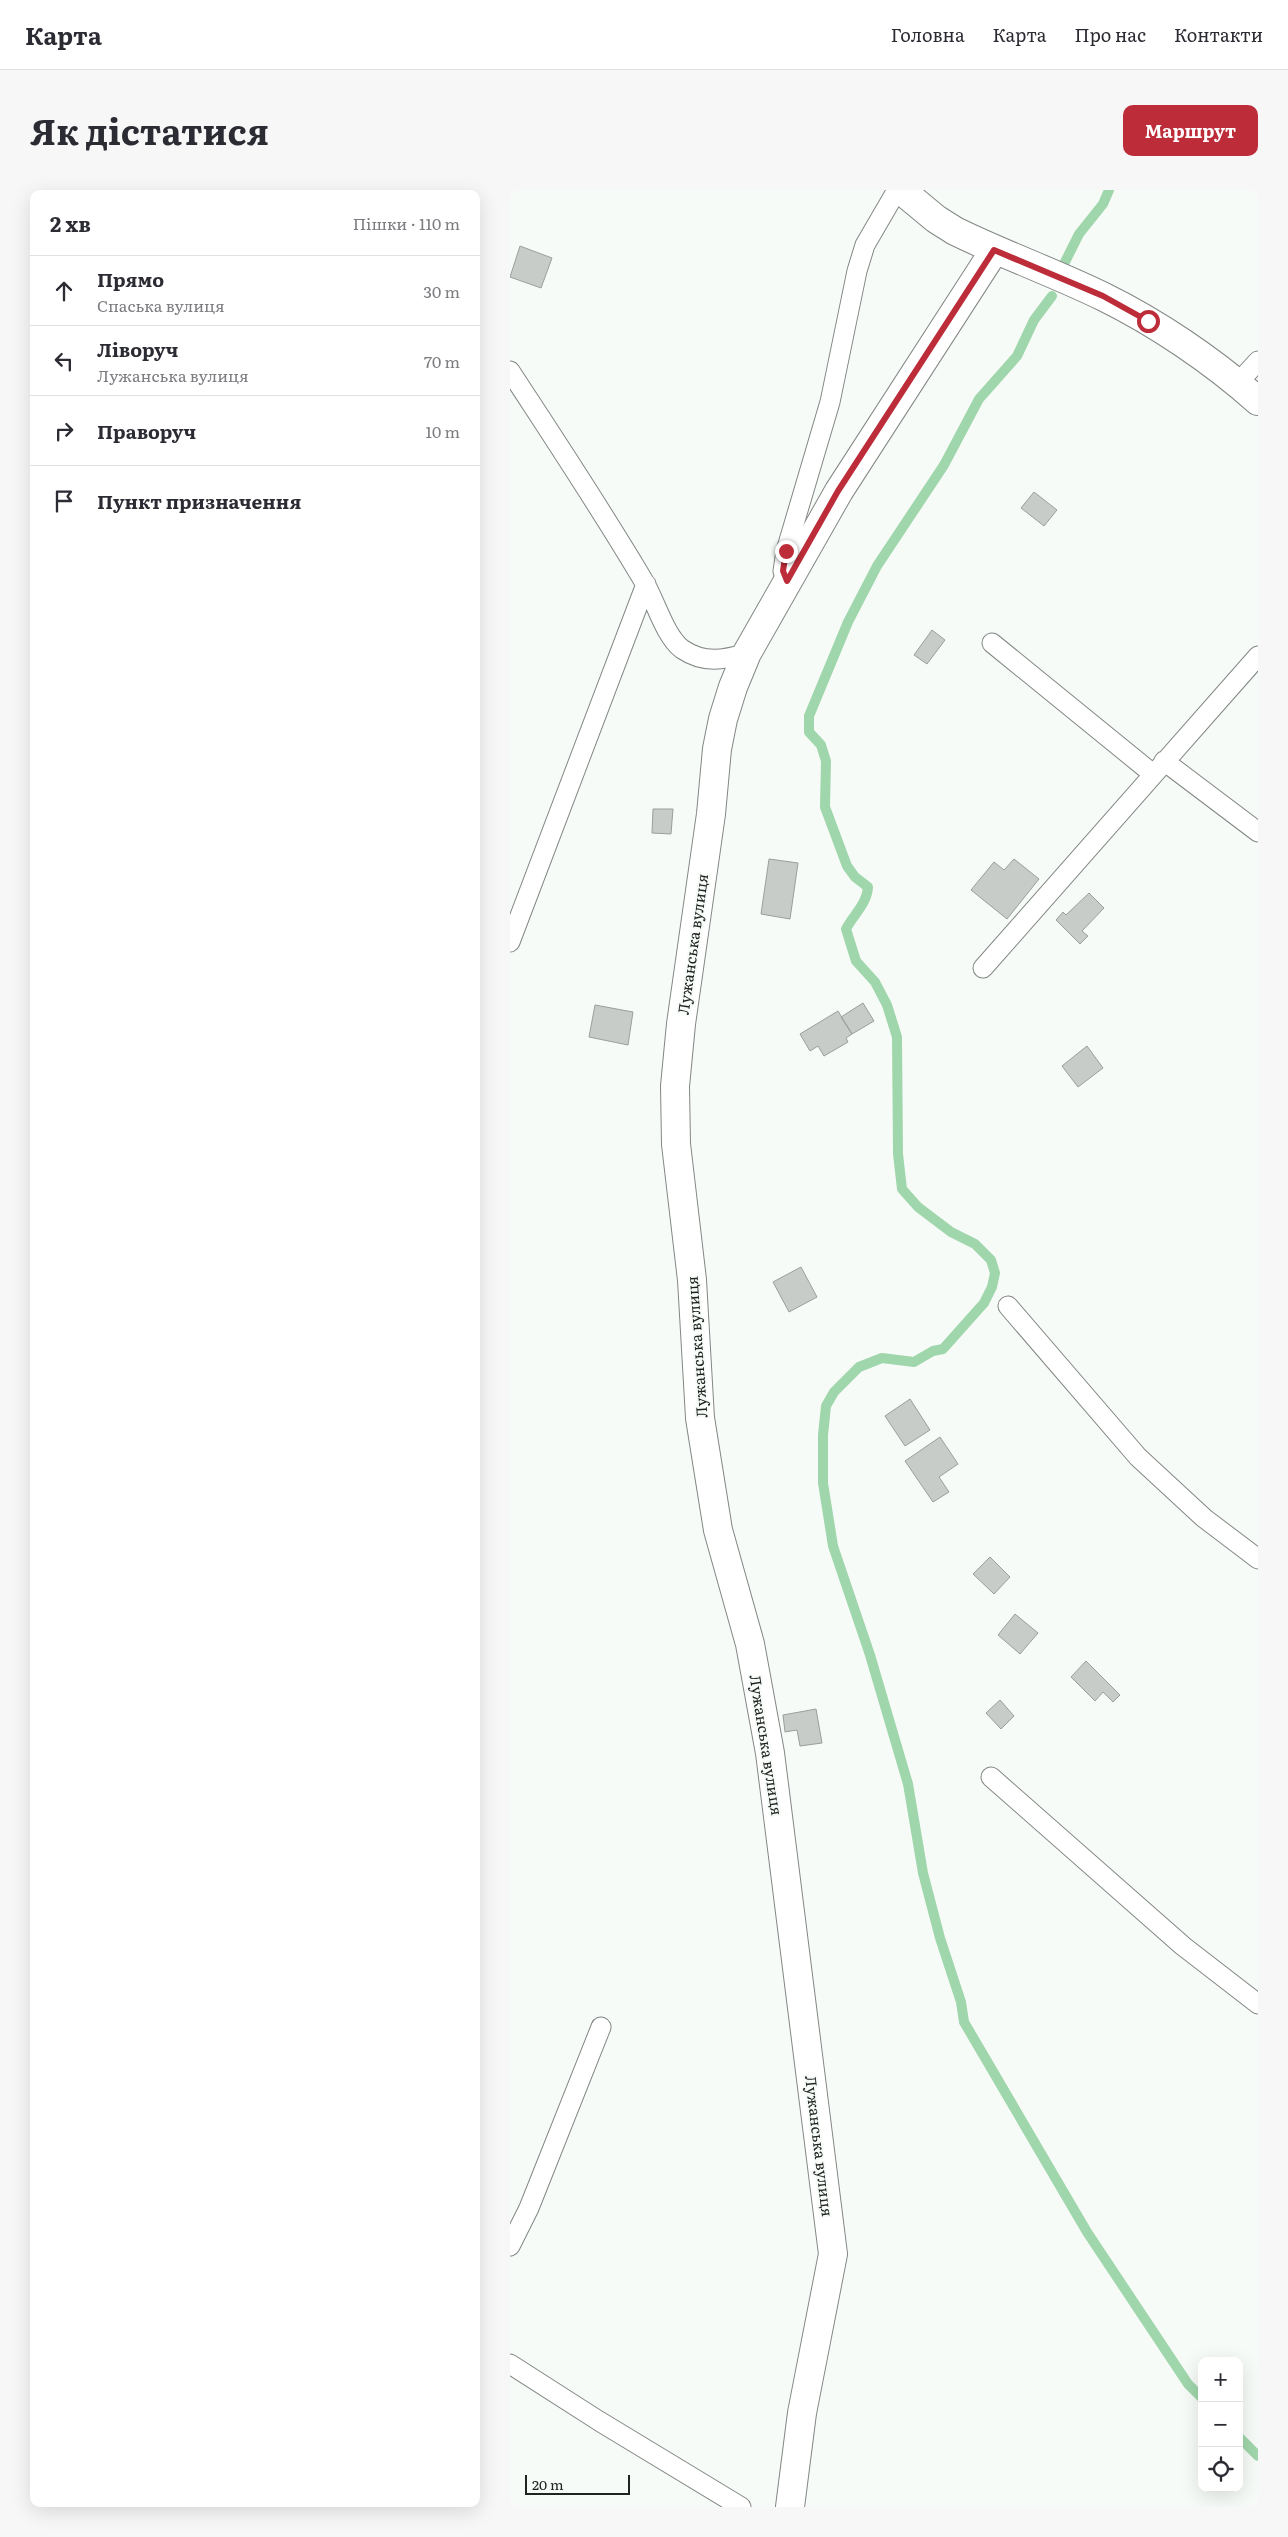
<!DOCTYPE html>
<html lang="uk">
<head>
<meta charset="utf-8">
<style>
	:root { --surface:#fff; --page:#f7f7f7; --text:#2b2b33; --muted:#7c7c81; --line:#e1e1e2; --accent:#bd2c39 }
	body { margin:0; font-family:Literata,serif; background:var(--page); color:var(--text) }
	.controls { position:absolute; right:15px; bottom:15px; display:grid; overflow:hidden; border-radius:10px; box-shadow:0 5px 20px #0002 }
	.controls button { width:45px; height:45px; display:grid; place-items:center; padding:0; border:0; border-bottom:1px solid var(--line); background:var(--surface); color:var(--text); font:25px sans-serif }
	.scale { position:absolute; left:15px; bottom:12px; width:105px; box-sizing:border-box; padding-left:5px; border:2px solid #212321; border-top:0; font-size:14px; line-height:18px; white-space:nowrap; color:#212321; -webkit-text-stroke:4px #f7fbf8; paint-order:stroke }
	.stop { position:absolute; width:15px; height:15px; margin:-11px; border:4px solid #bd2c39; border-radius:50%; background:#fff }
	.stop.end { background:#bd2c39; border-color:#fff; box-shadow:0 1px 5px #0008 }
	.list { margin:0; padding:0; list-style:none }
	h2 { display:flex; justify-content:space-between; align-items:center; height:65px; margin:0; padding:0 20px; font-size:21px }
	h2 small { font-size:16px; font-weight:400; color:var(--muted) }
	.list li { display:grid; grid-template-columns:32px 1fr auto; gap:15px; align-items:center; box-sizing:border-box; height:70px; padding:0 20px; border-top:1px solid var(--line) }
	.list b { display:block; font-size:19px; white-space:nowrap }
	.list p { margin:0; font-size:16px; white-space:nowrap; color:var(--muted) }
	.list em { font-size:16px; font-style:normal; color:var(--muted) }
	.icon { flex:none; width:28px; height:28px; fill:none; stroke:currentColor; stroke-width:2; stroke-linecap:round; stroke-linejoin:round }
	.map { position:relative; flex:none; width:748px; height:2317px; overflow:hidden; border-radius:10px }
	header { display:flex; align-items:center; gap:30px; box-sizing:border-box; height:70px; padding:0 25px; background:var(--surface); border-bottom:1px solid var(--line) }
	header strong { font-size:24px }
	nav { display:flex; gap:28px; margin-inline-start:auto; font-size:18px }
	.intro { display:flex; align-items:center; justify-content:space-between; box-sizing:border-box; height:120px; padding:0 30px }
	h1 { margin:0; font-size:35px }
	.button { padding:12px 22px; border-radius:10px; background:var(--accent); color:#fff; font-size:18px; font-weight:700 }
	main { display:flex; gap:30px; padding:0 30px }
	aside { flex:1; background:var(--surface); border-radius:10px; box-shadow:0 5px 20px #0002 }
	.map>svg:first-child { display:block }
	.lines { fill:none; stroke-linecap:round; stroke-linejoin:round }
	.stream { stroke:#a0d6ab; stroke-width:10 }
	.building { fill:#c7ccc8; stroke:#9b9f9c }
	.lane-casing { stroke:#838784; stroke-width:21 }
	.street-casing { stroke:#838784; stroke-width:30 }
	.lane { stroke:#fff; stroke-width:19 }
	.street { stroke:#fff; stroke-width:28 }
	.route { stroke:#bd2c39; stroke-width:6 }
	.labels { text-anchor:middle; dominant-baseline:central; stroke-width:4; stroke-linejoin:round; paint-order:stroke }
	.street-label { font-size:15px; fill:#212321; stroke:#f7fbf8 }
</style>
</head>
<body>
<header>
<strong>Карта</strong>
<nav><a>Головна</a><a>Карта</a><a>Про нас</a><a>Контакти</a></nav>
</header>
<div class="intro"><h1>Як дістатися</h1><a class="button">Маршрут</a></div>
<main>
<aside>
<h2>2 хв<small>Пішки · 110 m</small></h2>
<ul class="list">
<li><svg class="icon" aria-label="ahead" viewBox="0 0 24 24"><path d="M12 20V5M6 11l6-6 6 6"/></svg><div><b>Прямо</b><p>Спаська вулиця</p></div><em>30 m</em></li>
<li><svg class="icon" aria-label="left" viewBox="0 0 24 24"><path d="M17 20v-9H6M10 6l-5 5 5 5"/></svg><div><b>Ліворуч</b><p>Лужанська вулиця</p></div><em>70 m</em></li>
<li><svg class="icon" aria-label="right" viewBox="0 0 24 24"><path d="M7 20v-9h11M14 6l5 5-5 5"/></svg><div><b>Праворуч</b></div><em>10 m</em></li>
<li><svg class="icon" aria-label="arrive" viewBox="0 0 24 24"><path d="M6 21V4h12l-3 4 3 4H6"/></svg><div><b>Пункт призначення</b></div></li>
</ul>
</aside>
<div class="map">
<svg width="748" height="2317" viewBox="0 0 748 2317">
	<rect width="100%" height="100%" fill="#f7fbf8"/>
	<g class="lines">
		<path class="stream" d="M552 78 569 44 593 14 599 0
			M542 106 524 130 507 166 469 209 434 275 367 376 338 432 299 526V542L311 555 316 571 315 617 337 676 345 687 358 697C357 714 344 724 336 739L346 771 365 792 377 815 387 847 388 964 392 999 408 1017 441 1042 465 1054 481 1070 485 1083 482 1097 474 1113 433 1159 423 1161 404 1172 372 1168 349 1177 324 1202 316 1216 313 1245V1293L323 1356 360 1465 398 1594 413 1683 430 1748 451 1812 454 1832 577 2042 678 2194 692 2208
			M729 2247 748 2266"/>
	</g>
	<path class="building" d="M10 56 42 68 31 98 0 87Z
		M524 302 547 320 534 336 511 318Z
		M422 440 435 450 417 474 404 465Z
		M143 619H163L161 644 142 643Z
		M259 669 288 673 280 729 251 724Z
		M504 669 529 689 497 729 461 700 484 672 494 680Z
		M579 703 594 718 572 741 578 746 570 754 546 730 553 722 556 725Z
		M353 813 364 831 342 844 331 827Z
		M85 815 123 822 118 855 79 847Z
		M328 821 342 844 336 848 338 852 314 866 308 856 300 861 290 844Z
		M577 856 593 878 568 897 552 876Z
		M291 1077 307 1107 279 1122 263 1092Z
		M400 1209 420 1240 395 1256 375 1226Z
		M430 1247 448 1274 429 1287 439 1302 423 1312 395 1271Z
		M480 1367 500 1387 484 1404 463 1384Z
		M505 1424 528 1443 510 1464 488 1445Z
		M576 1471 610 1505 603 1512 593 1502 585 1511 561 1487Z
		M490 1510 504 1526 491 1539 476 1523Z
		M306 1519 312 1553 290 1556 287 1540 275 1542 273 1525Z"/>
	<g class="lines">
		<defs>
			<path id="lane" d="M0 181C45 250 91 319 133 390 145 409 154 445 172 459 194 474 214 470 237 463
				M728 193 748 171
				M277 391 273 381 276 361 320 212 347 81 355 55 387 0
				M482 453 643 584
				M654 571 748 642
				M0 752 136 394
				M473 778 748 466
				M498 1116 628 1267 694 1328 748 1369
				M481 1587 673 1756 748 1814
				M0 2056 19 2018 91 1837
				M0 2174 89 2231 231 2317"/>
			<path id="street" d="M391 0 426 29 445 41C494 65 545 83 594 107 647 133 703 171 748 211
				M280 2317 292 2223 323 2064 260 1563 240 1454 208 1340 190 1228 182 1090 166 954 165 896 171 834 201 624 207 559 213 529 223 497 237 463 329 301 484 61"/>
		</defs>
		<use href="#lane" class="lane-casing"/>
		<use href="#street" class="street-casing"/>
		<use href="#lane" class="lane"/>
		<use href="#street" class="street"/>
	</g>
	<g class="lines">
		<path class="route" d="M276 361 273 381 277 391 328 301 484 60 593 106 638 131"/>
	</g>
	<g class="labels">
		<g class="street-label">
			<text transform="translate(182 754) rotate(-82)">Лужанська вулиця</text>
			<text transform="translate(186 1157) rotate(-94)">Лужанська вулиця</text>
			<text transform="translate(257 1555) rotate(81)">Лужанська вулиця</text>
			<text transform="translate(310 1956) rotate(83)">Лужанська вулиця</text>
		</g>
	</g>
</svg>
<div class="controls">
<button>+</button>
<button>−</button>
<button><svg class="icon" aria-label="locate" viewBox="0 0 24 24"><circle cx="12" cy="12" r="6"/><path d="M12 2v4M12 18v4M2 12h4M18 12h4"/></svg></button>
</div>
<div class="scale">20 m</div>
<div class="stop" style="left:638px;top:131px"></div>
<div class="stop end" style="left:276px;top:361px"></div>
</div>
</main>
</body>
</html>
